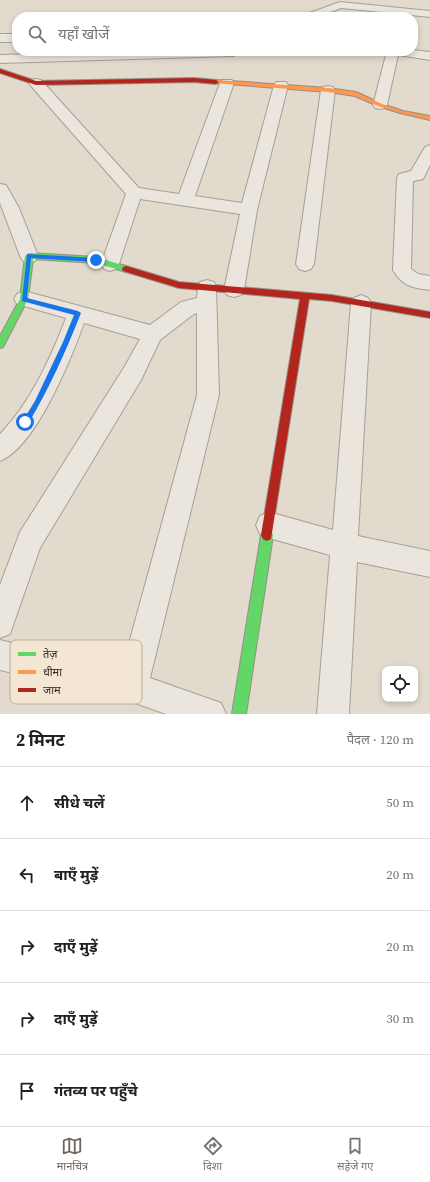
<!DOCTYPE html>
<html lang="hi">
<head>
<meta charset="utf-8">
<style>
	:root { --surface:#fff; --page:#f2f2f2; --text:#202124; --muted:#757577; --line:#e0e0e0; --accent:#72665c }
	body { margin:0; font-family:"Source Serif 4","Noto Sans Devanagari",serif; background:var(--page); color:var(--text) }
	.controls { position:absolute; right:12px; bottom:12px; display:grid; overflow:hidden; border-radius:8px; box-shadow:0 2px 6px #0003 }
	.controls button { width:36px; height:36px; display:grid; place-items:center; padding:0; border:0; border-bottom:1px solid var(--line); background:var(--surface); color:var(--text); font:20px sans-serif }
	.stop { position:absolute; width:12px; height:12px; margin:-9px; border:3px solid #1a73e8; border-radius:50%; background:#fff }
	.stop.end { background:#1a73e8; border-color:#fff; box-shadow:0 1px 4px #0008 }
	.list { margin:0; padding:0; list-style:none }
	h2 { display:flex; justify-content:space-between; align-items:center; height:52px; margin:0; padding:0 16px; font-size:17px }
	h2 small { font-size:13px; font-weight:400; color:var(--muted) }
	.list li { display:grid; grid-template-columns:26px 1fr auto; gap:12px; align-items:center; box-sizing:border-box; height:72px; padding:0 16px; border-top:1px solid var(--line) }
	.list b { display:block; font-size:15px; white-space:nowrap }
	.list em { font-size:13px; font-style:normal; color:var(--muted) }
	.icon { flex:none; width:22px; height:22px; fill:none; stroke:currentColor; stroke-width:2; stroke-linecap:round; stroke-linejoin:round }
	.map { position:relative; flex:none; width:430px; height:714px; overflow:hidden }
	.search { position:absolute; background:var(--surface); box-shadow:0 2px 6px #0003; left:12px; right:12px; top:12px; height:44px; display:flex; align-items:center; gap:10px; box-sizing:border-box; padding:0 14px; border-radius:16px; color:var(--muted); font-size:15px }
	.sheet { height:412px; background:var(--surface) }
	nav { display:flex; justify-content:space-around; align-items:center; box-sizing:border-box; height:56px; border-top:1px solid var(--line); background:var(--surface); font-size:11px; color:var(--muted) }
	nav a { display:grid; justify-items:center; gap:2px }
	nav .on { color:var(--accent) }
	.map>svg:first-child { display:block }
	.lines { fill:none; stroke-linecap:round; stroke-linejoin:round }
	.street-casing { stroke:#a79f96; stroke-width:2 }
	.fast-casing { stroke:#978f86; stroke-width:2 }
	.slow-casing { stroke:#978f86; stroke-width:2 }
	.jam-casing { stroke:#978f86; stroke-width:2 }
	.street { fill:#eae5dd; fill-rule:evenodd }
	.fast { fill:#63d668; fill-rule:evenodd }
	.slow { fill:#ff974d; fill-rule:evenodd }
	.jam { fill:#b3261e; fill-rule:evenodd }
	.route { fill:#1a73e8 }
	.key { fill:#f3e7d3; stroke:#baad9d; stroke-width:1 }
	.key-label { font-size:11px; fill:#35271f }
</style>
</head>
<body>
<div class="map">
<svg width="430" height="714" viewBox="0 0 430 714">
	<rect width="100%" height="100%" fill="#e2dacd"/>
	<g class="lines">
		<defs>
			<path id="street" d="M340 2 430 11V17L341 8 318 17H302L304 15Z
				M0 34H17V42H0Z
				M413 50 430 52V60L398 55 387 105 385 108 380 109 375 108 373 105 387 51H413Z
				M143 51H241L239 54 233 56 0 63V55Z
				M36 79 41 80 139 188 179 194 220 83 222 80H232L234 83 195 196 242 203 274 85 276 82H286L288 85 257 210 244 290 241 295 234 297 227 295 224 290 240 214 140 199 119 264 116 269 110 271 104 269 101 264 126 194 31 86 29 83 31 80Z
				M328 86 333 87 335 90 314 264 311 269 305 271 299 269 296 264 321 90 323 87Z
				M430 145V165L423 179 413 181 411 269 418 274 430 276V290C413 288 402 286 393 270L397 178 399 174 411 171 425 147Z
				M0 184 6 185 19 208 38 256 35 261 29 263 23 261 20 256 0 203Z
				M207 280 214 282 216 287 219 395 150 678 221 703 226 714H166L132 702 0 670V640L122 669 197 395V313L194 314 160 340 141 380 40 548 10 634 0 638V585L20 532 125 366 140 339 84 323C71 359 36 447 0 461V434C31 402 50 359 66 318L17 304 14 299 17 294 24 291 150 325 181 302 197 298 198 287 200 282Z
				M361 295 368 298 371 303 358 536 430 551V577L357 562 349 714H317L330 555 269 538 260 534 256 525 260 516 269 512 333 530 351 303 354 298Z"/>
			<path id="fast" d="M29 253 96 257 129 267 130 269 126 272 96 263 33 259 28 299 3 347 0 348V336L20 299 25 256Z
				M267 529 271 531 273 535 246 714H232L261 535 263 531Z"/>
			<path id="slow" d="M216 80 328 88 356 92 382 104 403 111 430 116V120L400 113 378 106 355 96 328 92 214 83V81Z"/>
			<path id="jam" d="M0 69 36 81 194 78 216 80 219 82 216 84 194 82 36 85 0 73Z
				M126 266 179 282 332 295 430 312V318L332 301 309 299 271 539 267 541 263 539 261 535 300 299 179 288 123 271 122 269 123 267Z"/>
		</defs>
		<use href="#street" class="street-casing"/>
		<use href="#fast" class="fast-casing"/>
		<use href="#slow" class="slow-casing"/>
		<use href="#jam" class="jam-casing"/>
		<use href="#street" class="street"/>
		<use href="#fast" class="fast"/>
		<use href="#slow" class="slow"/>
		<use href="#jam" class="jam"/>
	</g>
	<path class="route" d="M27 254 96 258 99 260 96 262 31 258 27 298 78 311 81 313C66 351 49 389 28 424L25 425 22 422 35 401 63 342 74 315 22 301Z"/>
	<rect x="10" y="640" width="132" height="64" rx="6" class="key"/>
	<rect x="18" y="652" width="18" height="4" fill="#63d668"/>
	<rect x="18" y="670" width="18" height="4" fill="#ff974d"/>
	<rect x="18" y="688" width="18" height="4" fill="#b3261e"/>
	<g class="key-label">
		<text x="43" y="658">तेज़</text>
		<text x="43" y="676">धीमा</text>
		<text x="43" y="694">जाम</text>
	</g>
</svg>
<div class="controls">
<button><svg class="icon" aria-label="locate" viewBox="0 0 24 24"><circle cx="12" cy="12" r="6"/><path d="M12 2v4M12 18v4M2 12h4M18 12h4"/></svg></button>
</div>
<div class="stop" style="left:25px;top:422px"></div>
<div class="stop end" style="left:96px;top:260px"></div>
<div class="search"><svg class="icon" aria-label="search" viewBox="0 0 24 24"><circle cx="10" cy="10" r="6"/><path d="M15 15l6 6"/></svg>यहाँ खोजें</div>
</div>
<section class="sheet">
<h2>2 मिनट<small>पैदल · 120 m</small></h2>
<ul class="list">
<li><svg class="icon" aria-label="ahead" viewBox="0 0 24 24"><path d="M12 20V5M6 11l6-6 6 6"/></svg><div><b>सीधे चलें</b></div><em>50 m</em></li>
<li><svg class="icon" aria-label="left" viewBox="0 0 24 24"><path d="M17 20v-9H6M10 6l-5 5 5 5"/></svg><div><b>बाएँ मुड़ें</b></div><em>20 m</em></li>
<li><svg class="icon" aria-label="right" viewBox="0 0 24 24"><path d="M7 20v-9h11M14 6l5 5-5 5"/></svg><div><b>दाएँ मुड़ें</b></div><em>20 m</em></li>
<li><svg class="icon" aria-label="right" viewBox="0 0 24 24"><path d="M7 20v-9h11M14 6l5 5-5 5"/></svg><div><b>दाएँ मुड़ें</b></div><em>30 m</em></li>
<li><svg class="icon" aria-label="arrive" viewBox="0 0 24 24"><path d="M6 21V4h12l-3 4 3 4H6"/></svg><div><b>गंतव्य पर पहुँचे</b></div></li>
</ul>
</section>
<nav>
<a class="on"><svg class="icon" aria-label="map" viewBox="0 0 24 24"><path d="M3 6l6-2 6 2 6-2v14l-6 2-6-2-6 2zM9 4v14M15 6v14"/></svg>मानचित्र</a>
<a><svg class="icon" aria-label="directions" viewBox="0 0 24 24"><path d="M12 3l9 9-9 9-9-9zM9 14v-3h6M13 9l2 2-2 2"/></svg>दिशा</a>
<a><svg class="icon" aria-label="saved" viewBox="0 0 24 24"><path d="M7 4h10v16l-5-4-5 4z"/></svg>सहेजे गए</a>
</nav>
</body>
</html>
